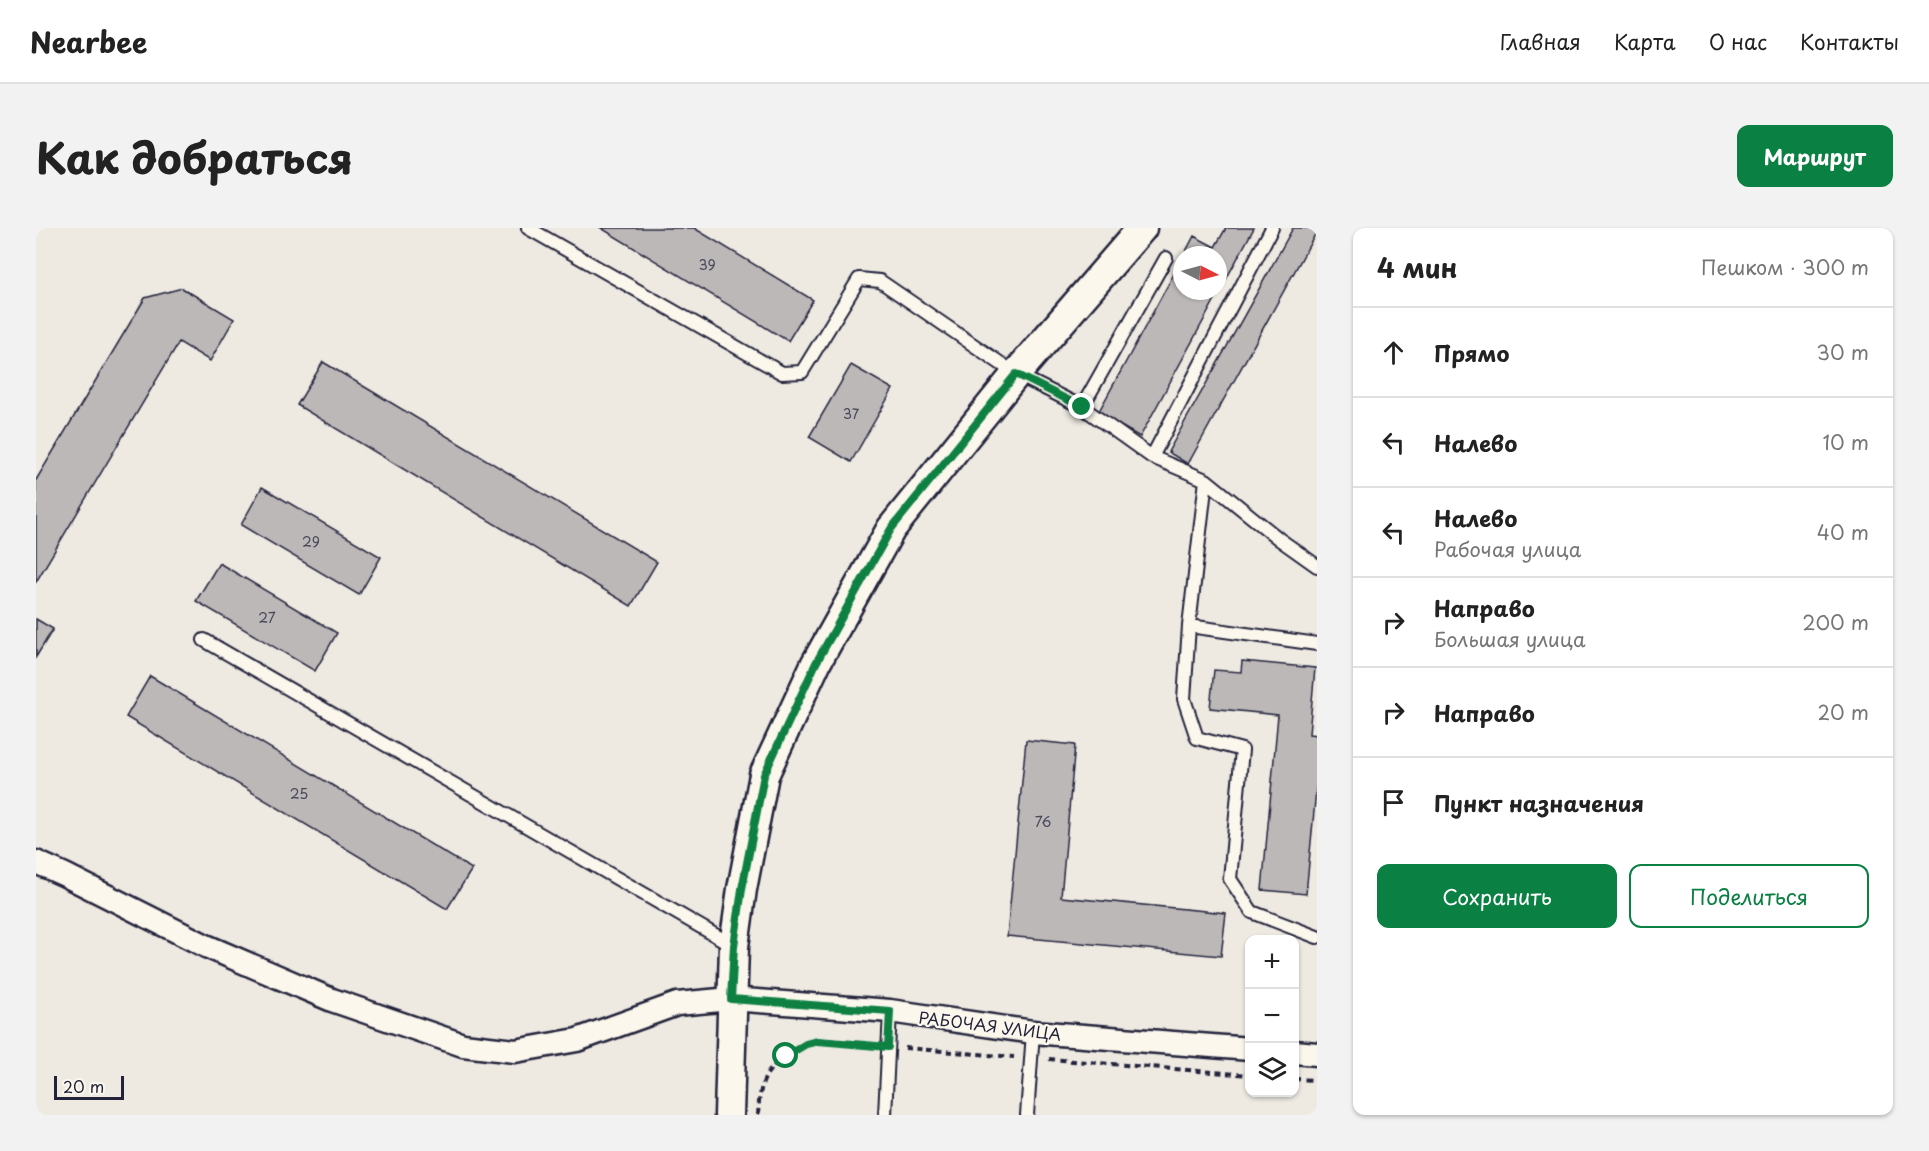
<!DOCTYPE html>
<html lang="ru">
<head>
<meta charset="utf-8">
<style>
	:root { --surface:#fff; --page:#f2f2f2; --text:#222; --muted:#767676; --line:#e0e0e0; --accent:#0b8043 }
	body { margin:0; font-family:"Playpen Sans",sans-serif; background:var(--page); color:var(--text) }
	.controls { position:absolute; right:18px; bottom:18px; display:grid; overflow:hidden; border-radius:12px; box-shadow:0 2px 4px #0004 }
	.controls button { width:54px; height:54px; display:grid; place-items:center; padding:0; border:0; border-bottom:2px solid var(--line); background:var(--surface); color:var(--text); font:30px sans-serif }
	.compass { position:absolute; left:1137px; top:18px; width:54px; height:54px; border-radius:50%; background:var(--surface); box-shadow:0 2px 4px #0004; rotate:96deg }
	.scale { position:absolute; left:18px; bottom:15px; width:70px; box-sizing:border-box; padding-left:6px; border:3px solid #22223b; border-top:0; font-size:16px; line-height:21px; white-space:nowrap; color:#22223b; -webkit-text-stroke:4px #fbf7ec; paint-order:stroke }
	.stop { position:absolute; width:18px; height:18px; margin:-14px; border:4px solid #0b8043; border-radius:50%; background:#fff }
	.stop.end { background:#0b8043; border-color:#fff; box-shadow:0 2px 6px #0008 }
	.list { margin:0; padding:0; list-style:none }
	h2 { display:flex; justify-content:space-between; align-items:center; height:78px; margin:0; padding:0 24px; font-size:26px }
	h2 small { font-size:20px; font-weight:400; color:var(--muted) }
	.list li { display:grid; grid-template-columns:39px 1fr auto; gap:18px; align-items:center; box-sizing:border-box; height:90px; padding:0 24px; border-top:2px solid var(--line) }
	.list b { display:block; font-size:22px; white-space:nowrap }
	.list p { margin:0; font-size:20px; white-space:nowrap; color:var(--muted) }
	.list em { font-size:20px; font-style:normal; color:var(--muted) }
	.actions { display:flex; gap:12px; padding:18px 24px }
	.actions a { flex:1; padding:14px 0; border:2px solid var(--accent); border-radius:12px; text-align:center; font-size:21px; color:var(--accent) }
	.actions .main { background:var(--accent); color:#fff }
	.icon { flex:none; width:33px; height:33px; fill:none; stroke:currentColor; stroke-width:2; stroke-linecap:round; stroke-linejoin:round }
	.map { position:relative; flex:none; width:1281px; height:887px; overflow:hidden; border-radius:12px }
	header { display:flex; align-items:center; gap:36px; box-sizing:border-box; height:84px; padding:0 30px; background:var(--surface); border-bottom:2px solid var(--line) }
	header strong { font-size:28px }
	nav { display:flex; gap:33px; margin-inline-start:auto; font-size:21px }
	.intro { display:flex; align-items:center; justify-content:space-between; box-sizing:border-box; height:144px; padding:0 36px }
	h1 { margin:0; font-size:42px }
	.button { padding:15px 27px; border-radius:12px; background:var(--accent); color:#fff; font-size:21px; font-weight:700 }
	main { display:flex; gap:36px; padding:0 36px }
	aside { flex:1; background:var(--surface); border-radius:12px; box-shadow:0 2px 4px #0004 }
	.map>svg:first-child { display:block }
	.building { fill:#bcb8b8; stroke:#22223b; stroke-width:1.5 }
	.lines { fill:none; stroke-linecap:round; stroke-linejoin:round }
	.service-casing { stroke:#22223b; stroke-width:16 }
	.minor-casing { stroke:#22223b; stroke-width:27 }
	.tertiary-casing { stroke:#22223b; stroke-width:33 }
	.path { stroke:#22223b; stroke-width:4; stroke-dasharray:6 4.5; stroke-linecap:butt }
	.service { stroke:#fbf7ec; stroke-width:12 }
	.minor { stroke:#fbf7ec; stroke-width:22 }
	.tertiary { stroke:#fbf7ec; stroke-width:28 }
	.route { stroke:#0b8043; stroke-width:8 }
	.labels { text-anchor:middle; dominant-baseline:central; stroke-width:4.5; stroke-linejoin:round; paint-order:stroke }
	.number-label { font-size:14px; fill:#48485a }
	.street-label { font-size:16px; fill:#22223b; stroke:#fbf7ec }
</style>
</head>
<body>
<header>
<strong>Nearbee</strong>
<nav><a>Главная</a><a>Карта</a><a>О нас</a><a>Контакты</a></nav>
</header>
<div class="intro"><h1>Как добраться</h1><a class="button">Маршрут</a></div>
<main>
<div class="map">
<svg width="1281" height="887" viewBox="0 0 1281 887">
	<rect width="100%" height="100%" fill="#eeeae2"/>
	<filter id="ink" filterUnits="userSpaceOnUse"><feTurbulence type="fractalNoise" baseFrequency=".0167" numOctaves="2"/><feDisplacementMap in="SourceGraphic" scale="12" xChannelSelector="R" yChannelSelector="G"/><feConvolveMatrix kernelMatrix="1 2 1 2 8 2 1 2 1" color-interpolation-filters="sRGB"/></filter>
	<g filter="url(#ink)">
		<path class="building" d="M565 0H658L777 72 752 113Z
			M1190 0H1218L1104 209 1062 185 1146 31V63H1182V27H1148L1158 8 1179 19Z
			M1257 0H1281V3L1152 236 1132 224Z
			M146 60 198 91 174 133 143 114 0 354V252L109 70Z
			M287 134 621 334 595 378 261 177Z
			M815 137 857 161 815 234 773 209Z
			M226 259 345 329 323 367 205 297Z
			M183 335 301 405 279 443 160 373Z
			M0 391 17 401 0 429Z
			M1206 433 1279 440 1273 506 1281 507V552L1270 666 1226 662 1242 487 1174 480 1178 442 1205 444Z
			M114 448 436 641 411 681 90 489Z
			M990 512 1039 517 1025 669 1190 685 1185 728 971 708Z"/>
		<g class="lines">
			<defs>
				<path id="service" d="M492 0 746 145 766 144 823 51 844 53 980 146 1046 179 1116 229 1170 252 1243 311 1281 338
					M1046 179 1130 30
					M1116 229 1236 0
					M1170 252 1153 398 1281 416
					M1153 398 1148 471 1161 510 1206 522 1194 651 1216 684 1281 709
					M168 412 698 718
					M849 887 854 783
					M991 887 997 804"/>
				<path id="minor" d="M0 634 29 647 170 718 296 772 427 817 479 823 541 812 641 776 695 771 854 783 997 804 1214 821
					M1258 824 1281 826"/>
				<path id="tertiary" d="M693 887 698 718 706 661 728 547 780 435 855 301 980 146 1106 0"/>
			</defs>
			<use href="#service" class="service-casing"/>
			<use href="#minor" class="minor-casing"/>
			<use href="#tertiary" class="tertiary-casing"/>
			<path class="path" d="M869 820 978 829
				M1013 831 1214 847
				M1258 851 1281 852
				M722 887C724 853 728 841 758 823 766 818 774 813 784 813 800 812 818 816 835 817"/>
			<use href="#service" class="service"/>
			<use href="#minor" class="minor"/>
			<use href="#tertiary" class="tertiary"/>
		</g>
	</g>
	<g class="lines" filter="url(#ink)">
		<path class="route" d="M750 828 770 816 782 813 852 819 854 783 695 771 698 718 706 661 728 547 780 435 855 301 980 146 1046 179"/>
	</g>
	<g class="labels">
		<g class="number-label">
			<text x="671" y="36">39</text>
			<text x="815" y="185">37</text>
			<text x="275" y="313">29</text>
			<text x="231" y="389">27</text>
			<text x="263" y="565">25</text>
			<text x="1007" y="593">76</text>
		</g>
		<g class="street-label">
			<text transform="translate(954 797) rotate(7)">РАБОЧАЯ УЛИЦА</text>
		</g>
	</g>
</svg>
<div class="controls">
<button>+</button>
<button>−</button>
<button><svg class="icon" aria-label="layers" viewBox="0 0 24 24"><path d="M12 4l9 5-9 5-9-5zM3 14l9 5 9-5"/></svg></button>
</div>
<svg class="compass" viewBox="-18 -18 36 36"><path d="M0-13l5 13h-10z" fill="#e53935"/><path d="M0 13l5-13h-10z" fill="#767676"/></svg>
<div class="scale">20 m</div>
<div class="stop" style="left:750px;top:828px"></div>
<div class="stop end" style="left:1046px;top:179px"></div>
</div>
<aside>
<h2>4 мин<small>Пешком · 300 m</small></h2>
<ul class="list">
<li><svg class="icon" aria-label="ahead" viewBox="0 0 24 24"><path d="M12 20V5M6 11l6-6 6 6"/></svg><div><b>Прямо</b></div><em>30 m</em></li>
<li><svg class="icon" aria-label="left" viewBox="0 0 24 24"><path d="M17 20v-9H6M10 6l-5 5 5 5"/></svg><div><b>Налево</b></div><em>10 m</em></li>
<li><svg class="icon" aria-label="left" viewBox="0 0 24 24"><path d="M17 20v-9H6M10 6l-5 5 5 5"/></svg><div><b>Налево</b><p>Рабочая улица</p></div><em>40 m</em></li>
<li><svg class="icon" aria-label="right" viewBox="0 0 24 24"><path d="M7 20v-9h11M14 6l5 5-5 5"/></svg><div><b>Направо</b><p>Большая улица</p></div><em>200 m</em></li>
<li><svg class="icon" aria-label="right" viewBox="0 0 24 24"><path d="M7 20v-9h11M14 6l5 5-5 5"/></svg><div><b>Направо</b></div><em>20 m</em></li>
<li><svg class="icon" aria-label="arrive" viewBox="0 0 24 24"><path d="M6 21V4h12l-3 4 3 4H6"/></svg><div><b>Пункт назначения</b></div></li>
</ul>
<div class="actions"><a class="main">Сохранить</a><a>Поделиться</a></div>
</aside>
</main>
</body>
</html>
